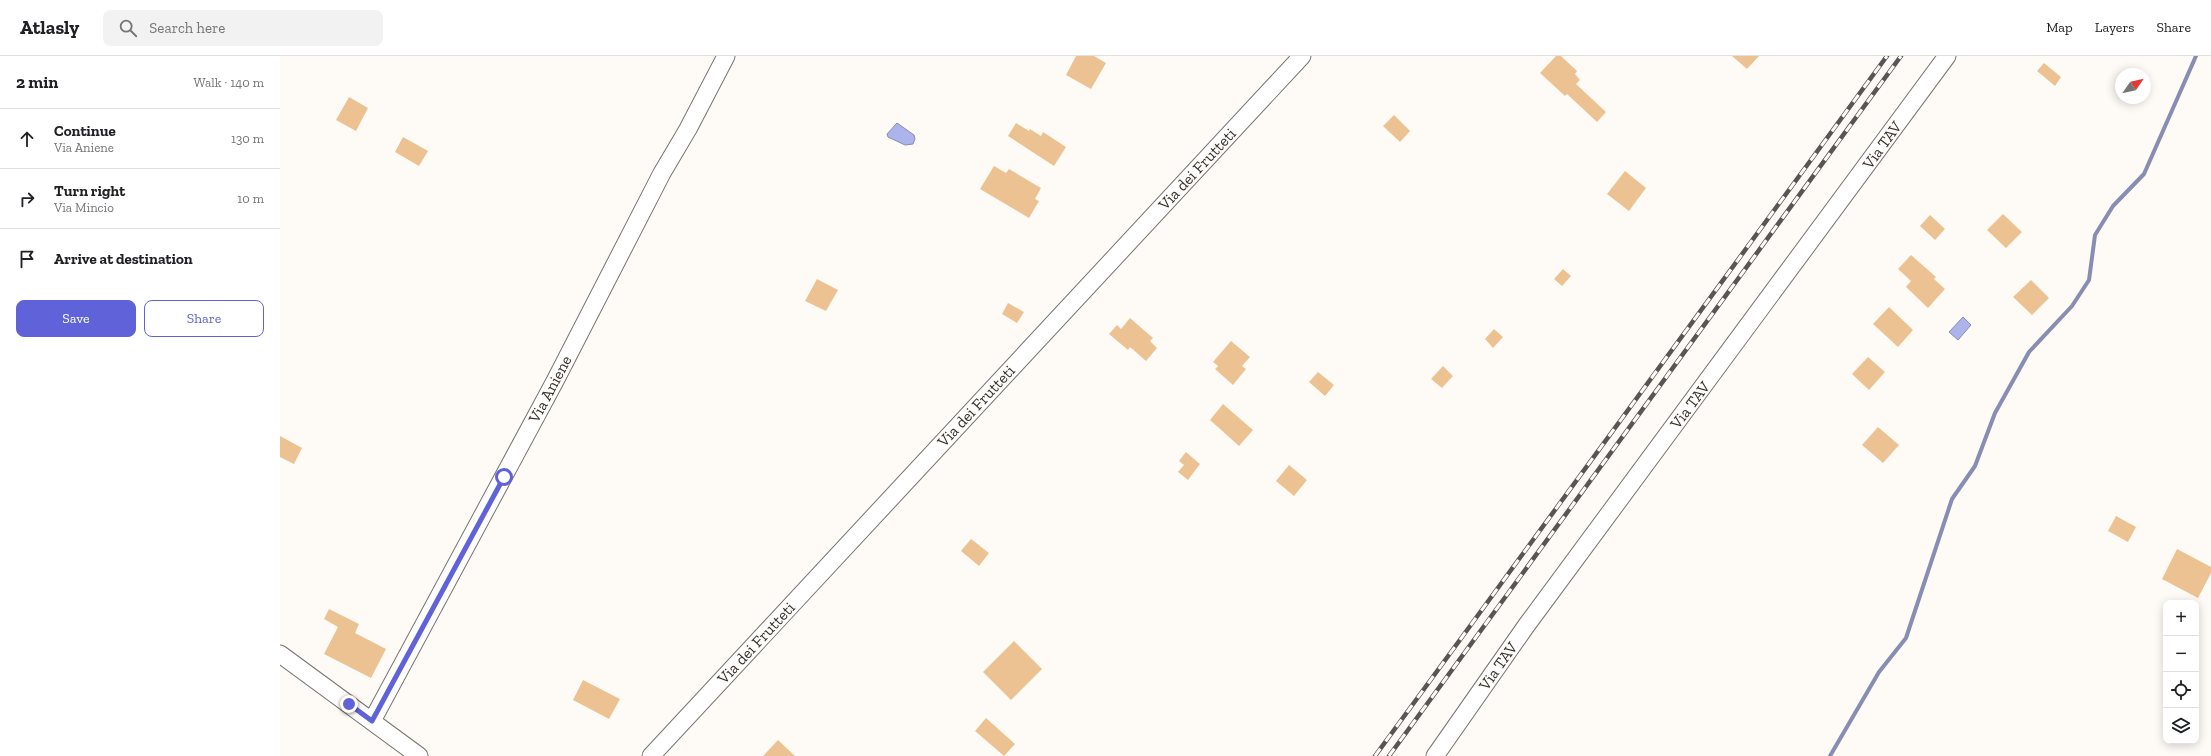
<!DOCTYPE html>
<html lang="en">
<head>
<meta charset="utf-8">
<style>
	:root { --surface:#fff; --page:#f2f2f2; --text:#202124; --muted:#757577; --line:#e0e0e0; --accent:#6062da }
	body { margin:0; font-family:"Zilla Slab",serif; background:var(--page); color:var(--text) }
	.controls { position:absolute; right:12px; bottom:12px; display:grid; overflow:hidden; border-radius:8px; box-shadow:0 2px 10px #0003 }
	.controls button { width:36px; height:36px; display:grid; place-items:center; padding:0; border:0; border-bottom:1px solid var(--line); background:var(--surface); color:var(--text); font:20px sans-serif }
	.compass { position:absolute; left:1835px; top:12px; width:36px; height:36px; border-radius:50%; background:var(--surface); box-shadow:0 2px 10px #0003; rotate:56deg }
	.stop { position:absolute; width:12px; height:12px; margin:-9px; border:3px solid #6062da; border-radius:50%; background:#fff }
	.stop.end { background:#6062da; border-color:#fff; box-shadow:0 1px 4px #0008 }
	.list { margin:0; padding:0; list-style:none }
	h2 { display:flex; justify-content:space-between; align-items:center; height:52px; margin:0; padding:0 16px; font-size:17px }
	h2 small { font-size:13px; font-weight:400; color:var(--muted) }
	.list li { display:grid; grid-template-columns:26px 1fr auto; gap:12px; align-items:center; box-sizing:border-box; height:60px; padding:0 16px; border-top:1px solid var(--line) }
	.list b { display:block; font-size:15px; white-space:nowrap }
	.list p { margin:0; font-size:13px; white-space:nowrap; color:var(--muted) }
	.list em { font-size:13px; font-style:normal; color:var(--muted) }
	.actions { display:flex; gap:8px; padding:12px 16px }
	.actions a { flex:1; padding:9px 0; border:1px solid var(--accent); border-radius:8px; text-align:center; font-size:14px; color:var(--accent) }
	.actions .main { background:var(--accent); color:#fff }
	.icon { flex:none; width:22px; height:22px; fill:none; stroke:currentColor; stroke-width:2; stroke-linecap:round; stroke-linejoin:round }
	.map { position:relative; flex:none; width:1931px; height:700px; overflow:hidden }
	header { display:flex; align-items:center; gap:24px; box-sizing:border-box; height:56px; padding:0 20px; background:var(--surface); border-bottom:1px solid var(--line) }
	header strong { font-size:19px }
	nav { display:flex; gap:22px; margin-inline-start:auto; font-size:14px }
	.search { width:280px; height:36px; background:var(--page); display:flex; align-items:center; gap:10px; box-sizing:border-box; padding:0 14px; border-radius:8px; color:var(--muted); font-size:15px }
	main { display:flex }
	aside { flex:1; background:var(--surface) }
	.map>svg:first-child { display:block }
	.water { fill:#acb4eb; stroke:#888db3 }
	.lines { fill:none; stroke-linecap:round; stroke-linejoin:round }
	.stream { stroke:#888db3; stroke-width:4 }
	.building { fill:#edc292 }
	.minor-casing { stroke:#777471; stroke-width:19 }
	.minor { stroke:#fff; stroke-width:17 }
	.rail-casing { stroke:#585655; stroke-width:4.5 }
	.rail { stroke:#fefbf7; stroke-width:3; stroke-dasharray:9; stroke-linecap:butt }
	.route { stroke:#6062da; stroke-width:5 }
	.labels { text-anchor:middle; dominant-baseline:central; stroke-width:3; stroke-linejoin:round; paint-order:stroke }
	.street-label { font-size:16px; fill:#333130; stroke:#fefbf7 }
</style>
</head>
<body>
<header>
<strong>Atlasly</strong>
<div class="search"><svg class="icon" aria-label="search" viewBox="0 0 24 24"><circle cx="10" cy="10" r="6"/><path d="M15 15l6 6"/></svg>Search here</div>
<nav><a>Map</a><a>Layers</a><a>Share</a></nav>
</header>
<main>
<aside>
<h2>2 min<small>Walk · 140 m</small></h2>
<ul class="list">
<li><svg class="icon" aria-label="ahead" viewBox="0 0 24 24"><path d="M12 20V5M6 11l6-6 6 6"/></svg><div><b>Continue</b><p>Via Aniene</p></div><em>130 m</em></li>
<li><svg class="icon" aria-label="right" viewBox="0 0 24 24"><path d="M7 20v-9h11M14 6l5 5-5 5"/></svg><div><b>Turn right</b><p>Via Mincio</p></div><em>10 m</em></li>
<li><svg class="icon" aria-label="arrive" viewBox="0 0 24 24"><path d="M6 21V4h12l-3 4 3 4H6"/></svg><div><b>Arrive at destination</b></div></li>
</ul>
<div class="actions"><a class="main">Save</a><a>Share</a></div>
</aside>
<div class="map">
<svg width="1931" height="700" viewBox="0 0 1931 700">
	<rect width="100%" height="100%" fill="#fefbf7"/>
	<path class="water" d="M617 67 634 79 635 83 633 88 625 89 608 81 607 78Z
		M1683 261 1691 269 1678 284 1669 276Z"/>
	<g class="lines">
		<path class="stream" d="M1550 700 1599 616 1626 582 1672 443 1695 410 1715 357 1749 296 1792 250 1809 224 1815 179 1833 150 1864 118 1916 0"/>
	</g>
	<path class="building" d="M796 0H814L826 7 811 33 786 19Z
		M1276 0H1281L1297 15 1295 18 1300 24 1296 28 1326 56 1317 66 1287 38 1285 40 1260 17Z
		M1452 0H1479L1467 13Z
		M1764 7 1781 21 1775 30 1757 15Z
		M69 41 88 52 76 75 56 64Z
		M1114 59 1130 75 1120 86 1103 70Z
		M736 67 749 75 750 73 761 80 763 76 786 91 774 110 728 80Z
		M123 81 148 95 139 110 115 96Z
		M714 110 726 117 729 113 761 132 755 143 759 145 749 162 700 133Z
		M1345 115 1366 132 1349 155 1327 138Z
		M1723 158 1742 176 1726 192 1707 174Z
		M1650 159 1665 173 1655 184 1640 170Z
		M1631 199 1656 221 1654 223 1665 233 1648 252 1626 231 1631 225 1618 213Z
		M1283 213 1291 220 1282 230 1274 223Z
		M537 223 558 234 546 255 525 245Z
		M1751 224 1769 242 1752 259 1733 241Z
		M728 247 744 256 737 267 722 258Z
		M1609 251 1633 274 1618 291 1593 268Z
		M850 262 873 282 870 285 877 292 866 305 850 291 848 294 829 278 837 269 841 273Z
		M1214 273 1223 281 1213 292 1205 283Z
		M951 285 970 301 962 310 966 313 953 329 935 313 938 310 933 306Z
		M1588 301 1605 316 1589 334 1572 318Z
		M1163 310 1173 320 1162 332 1151 323Z
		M1038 316 1054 329 1045 340 1029 326Z
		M943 348 973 374 959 390 930 364Z
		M1598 371 1619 389 1603 407 1582 389Z
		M0 380 22 392 14 408 0 401Z
		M906 396 920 408 908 424 898 416 904 409 899 405Z
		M1009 409 1027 424 1014 440 996 425Z
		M1836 460 1856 471 1848 486 1828 475Z
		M691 483 709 497 699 510 681 495Z
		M1897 493 1931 511V517L1918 542 1882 523Z
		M49 553 79 568 75 577 106 593 91 622 44 598 58 571 44 563Z
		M734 585 762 613 731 644 703 616Z
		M303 624 340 643 329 663 293 644Z
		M706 662 735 688 724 700 695 675Z
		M498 684 515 700H483Z"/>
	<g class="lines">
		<defs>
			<path id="minor" d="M0 598 139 700
				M92 665 275 325 382 117 408 73 446 0
				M371 700 1022 0
				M1155 700 1246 570 1667 0"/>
		</defs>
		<use href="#minor" class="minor-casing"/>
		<use href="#minor" class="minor"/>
		<defs>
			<path id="rail" d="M1095 700 1607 0
				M1109 700 1621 0"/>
		</defs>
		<use href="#rail" class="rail-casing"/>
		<use href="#rail" class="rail"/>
	</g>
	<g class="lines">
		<path class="route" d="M69 648 92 665 224 421"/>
	</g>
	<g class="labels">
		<g class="street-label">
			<text transform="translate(1602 89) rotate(-54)">Via TAV</text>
			<text transform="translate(917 113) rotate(-47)">Via dei Frutteti</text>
			<text transform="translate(270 333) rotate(-62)">Via Aniene</text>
			<text transform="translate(1410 349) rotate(-53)">Via TAV</text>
			<text transform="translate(696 350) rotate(-47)">Via dei Frutteti</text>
			<text transform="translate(476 587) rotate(-47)">Via dei Frutteti</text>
			<text transform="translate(1218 610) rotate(-55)">Via TAV</text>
		</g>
	</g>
</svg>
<div class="controls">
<button>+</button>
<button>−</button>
<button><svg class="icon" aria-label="locate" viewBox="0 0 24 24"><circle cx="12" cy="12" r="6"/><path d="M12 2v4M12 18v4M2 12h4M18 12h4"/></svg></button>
<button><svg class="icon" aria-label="layers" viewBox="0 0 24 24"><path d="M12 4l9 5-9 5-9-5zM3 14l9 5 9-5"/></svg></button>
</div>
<svg class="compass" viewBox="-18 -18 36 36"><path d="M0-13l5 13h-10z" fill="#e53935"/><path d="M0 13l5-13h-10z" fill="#757577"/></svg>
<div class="stop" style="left:224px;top:421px"></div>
<div class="stop end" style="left:69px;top:648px"></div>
</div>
</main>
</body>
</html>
